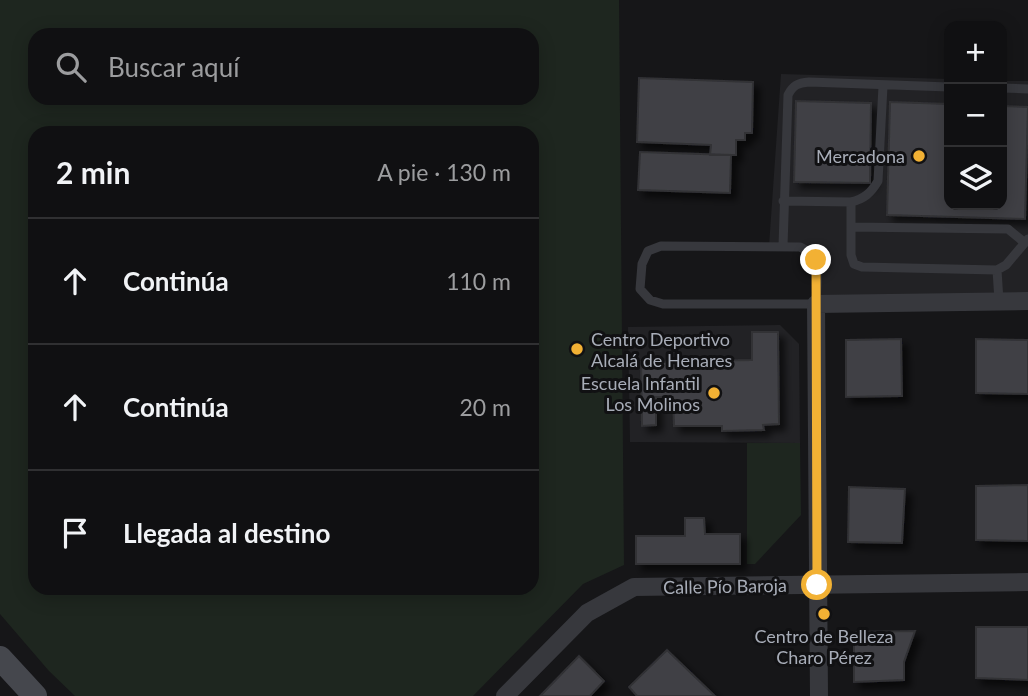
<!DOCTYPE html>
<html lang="es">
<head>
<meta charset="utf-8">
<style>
	:root { --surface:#101012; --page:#1e1e20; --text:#f1f3f6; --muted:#9c9d9f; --line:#303032 }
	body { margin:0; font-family:Lato,sans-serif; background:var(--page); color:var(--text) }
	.controls { position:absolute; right:21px; top:21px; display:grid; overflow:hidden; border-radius:14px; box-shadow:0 4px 18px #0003 }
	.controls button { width:63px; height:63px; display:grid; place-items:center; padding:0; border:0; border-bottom:2px solid var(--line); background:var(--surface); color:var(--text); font:35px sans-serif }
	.stop { position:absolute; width:21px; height:21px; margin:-16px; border:5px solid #f2b134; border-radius:50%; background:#fff }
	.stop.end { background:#f2b134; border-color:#fff; box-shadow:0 2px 7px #0008 }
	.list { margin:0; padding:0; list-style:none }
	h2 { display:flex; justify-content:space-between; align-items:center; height:91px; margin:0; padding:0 28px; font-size:30px }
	h2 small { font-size:23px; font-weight:400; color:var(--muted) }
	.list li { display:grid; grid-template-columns:46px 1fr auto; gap:21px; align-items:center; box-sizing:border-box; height:126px; padding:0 28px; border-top:2px solid var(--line) }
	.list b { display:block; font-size:26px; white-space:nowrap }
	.list em { font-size:23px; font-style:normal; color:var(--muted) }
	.icon { flex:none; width:38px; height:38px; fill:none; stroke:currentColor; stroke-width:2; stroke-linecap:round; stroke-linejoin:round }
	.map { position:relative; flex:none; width:1028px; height:696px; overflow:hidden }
	.search { position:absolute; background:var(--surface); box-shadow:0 4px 18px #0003; left:28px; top:28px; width:511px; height:77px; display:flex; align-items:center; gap:18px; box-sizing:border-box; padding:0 24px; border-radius:21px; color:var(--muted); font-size:26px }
	.panel { position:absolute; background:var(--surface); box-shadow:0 4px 18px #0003; left:28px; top:126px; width:511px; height:469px; border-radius:21px }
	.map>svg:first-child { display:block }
	.built { fill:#222225 }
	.green { fill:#1e261f; fill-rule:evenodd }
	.building { fill:#404145; stroke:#303034; stroke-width:2; filter:url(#shadow) }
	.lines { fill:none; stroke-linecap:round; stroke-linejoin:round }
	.lane { stroke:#37383d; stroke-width:9 }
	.street { stroke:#37383d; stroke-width:18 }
	.secondary { stroke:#45474d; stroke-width:24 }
	.route { stroke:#f2b134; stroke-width:9 }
	.poi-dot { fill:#f2b134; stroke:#111113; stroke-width:2.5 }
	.labels { text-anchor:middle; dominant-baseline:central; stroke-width:6; stroke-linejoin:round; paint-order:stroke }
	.poi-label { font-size:18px; fill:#a8adb8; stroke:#111113; text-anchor:end }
	.street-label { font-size:18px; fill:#a8adb8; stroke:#111113 }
</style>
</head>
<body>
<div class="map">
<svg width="1028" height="696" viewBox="0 0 1028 696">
	<defs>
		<filter id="shadow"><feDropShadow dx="6" dy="6" stdDeviation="3.5" flood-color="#0009"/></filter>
	</defs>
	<rect width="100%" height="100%" fill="#161618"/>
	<path class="built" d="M781 74 949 79V205H1002V81H1028V301L816 304V260L810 251 769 246Z
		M780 325 799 344 800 443 630 442 628 327Z"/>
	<path class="green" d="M0 0H619L624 565 583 584 473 696H75L49 671 0 614ZM35 35H532V98H35ZM35 133H532V588H35Z
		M747 443H800L801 515 755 564H747Z"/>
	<path class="building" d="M639 78 753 82 752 133H745V140H736V155H710L711 145 637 142Z
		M796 101 871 103 870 183 794 182Z
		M890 102 949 104V205H1002V106L1028 107 1025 219 887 215Z
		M640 152 731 155 730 193 638 190Z
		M752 332H778L779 424 763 425 764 430 722 431V426H674L673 397H656V425L642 426 641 362 752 360Z
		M901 339 902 396 846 397V340Z
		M976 339 1028 340V394L976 393Z
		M1028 485V541L976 540V486Z
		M849 487 905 489 902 543 848 542Z
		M685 518H704L705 534H740V564H636V536H685Z
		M976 627H1028V680L976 678Z
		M915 631 904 662V680L854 682V632Z
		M667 650 715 696H637L629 687Z
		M579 656 604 681 590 696H540Z"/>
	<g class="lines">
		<path class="lane" d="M1002 88 1028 89
			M783 201 851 202C864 199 871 193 878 181L883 86
			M851 202V255L854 264 862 267 997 270 1006 265 1028 239
			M851 227 1008 229 1025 243
			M661 246 800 247C824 257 816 281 816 304H663L650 300 640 289 642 264 648 251Z
			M783 246 788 95C793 85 798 83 809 82L949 87
			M997 270 999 301"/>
		<path class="street" d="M505 696 587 613 634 587 1028 582
			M819 696 816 304 1028 301"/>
		<path class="secondary" d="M0 658 35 696"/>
	</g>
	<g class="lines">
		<path class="route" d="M816 260 817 585"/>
	</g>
	<g class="poi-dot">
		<circle cx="919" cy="156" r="7"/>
		<circle cx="577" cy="349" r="7"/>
		<circle cx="714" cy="393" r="7"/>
		<circle cx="824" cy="614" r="7"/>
	</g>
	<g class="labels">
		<g class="poi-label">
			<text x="905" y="156">Mercadona</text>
			<text x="591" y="339" text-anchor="start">Centro Deportivo<tspan x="591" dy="21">Alcalá de Henares</tspan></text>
			<text x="700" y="383">Escuela Infantil<tspan x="700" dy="21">Los Molinos</tspan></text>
			<text x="824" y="636" text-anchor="middle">Centro de Belleza<tspan x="824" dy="21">Charo Pérez</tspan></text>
		</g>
		<g class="street-label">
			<text transform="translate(725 586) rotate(-1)">Calle Pío Baroja</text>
		</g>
	</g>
</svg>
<div class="controls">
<button>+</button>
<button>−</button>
<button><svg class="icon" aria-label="layers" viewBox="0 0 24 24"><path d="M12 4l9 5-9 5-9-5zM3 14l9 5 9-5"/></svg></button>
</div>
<div class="stop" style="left:817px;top:585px"></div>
<div class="stop end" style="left:816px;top:260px"></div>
<div class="search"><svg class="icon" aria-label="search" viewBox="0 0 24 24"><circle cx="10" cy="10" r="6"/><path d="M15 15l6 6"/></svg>Buscar aquí</div>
<section class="panel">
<h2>2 min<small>A pie · 130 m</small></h2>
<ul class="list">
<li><svg class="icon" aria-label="ahead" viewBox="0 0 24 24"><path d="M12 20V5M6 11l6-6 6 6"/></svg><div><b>Continúa</b></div><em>110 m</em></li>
<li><svg class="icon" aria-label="ahead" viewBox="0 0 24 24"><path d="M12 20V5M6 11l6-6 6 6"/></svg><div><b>Continúa</b></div><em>20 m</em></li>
<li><svg class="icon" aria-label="arrive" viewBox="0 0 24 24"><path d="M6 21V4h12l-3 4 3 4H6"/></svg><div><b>Llegada al destino</b></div></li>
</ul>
</section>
</div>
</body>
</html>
